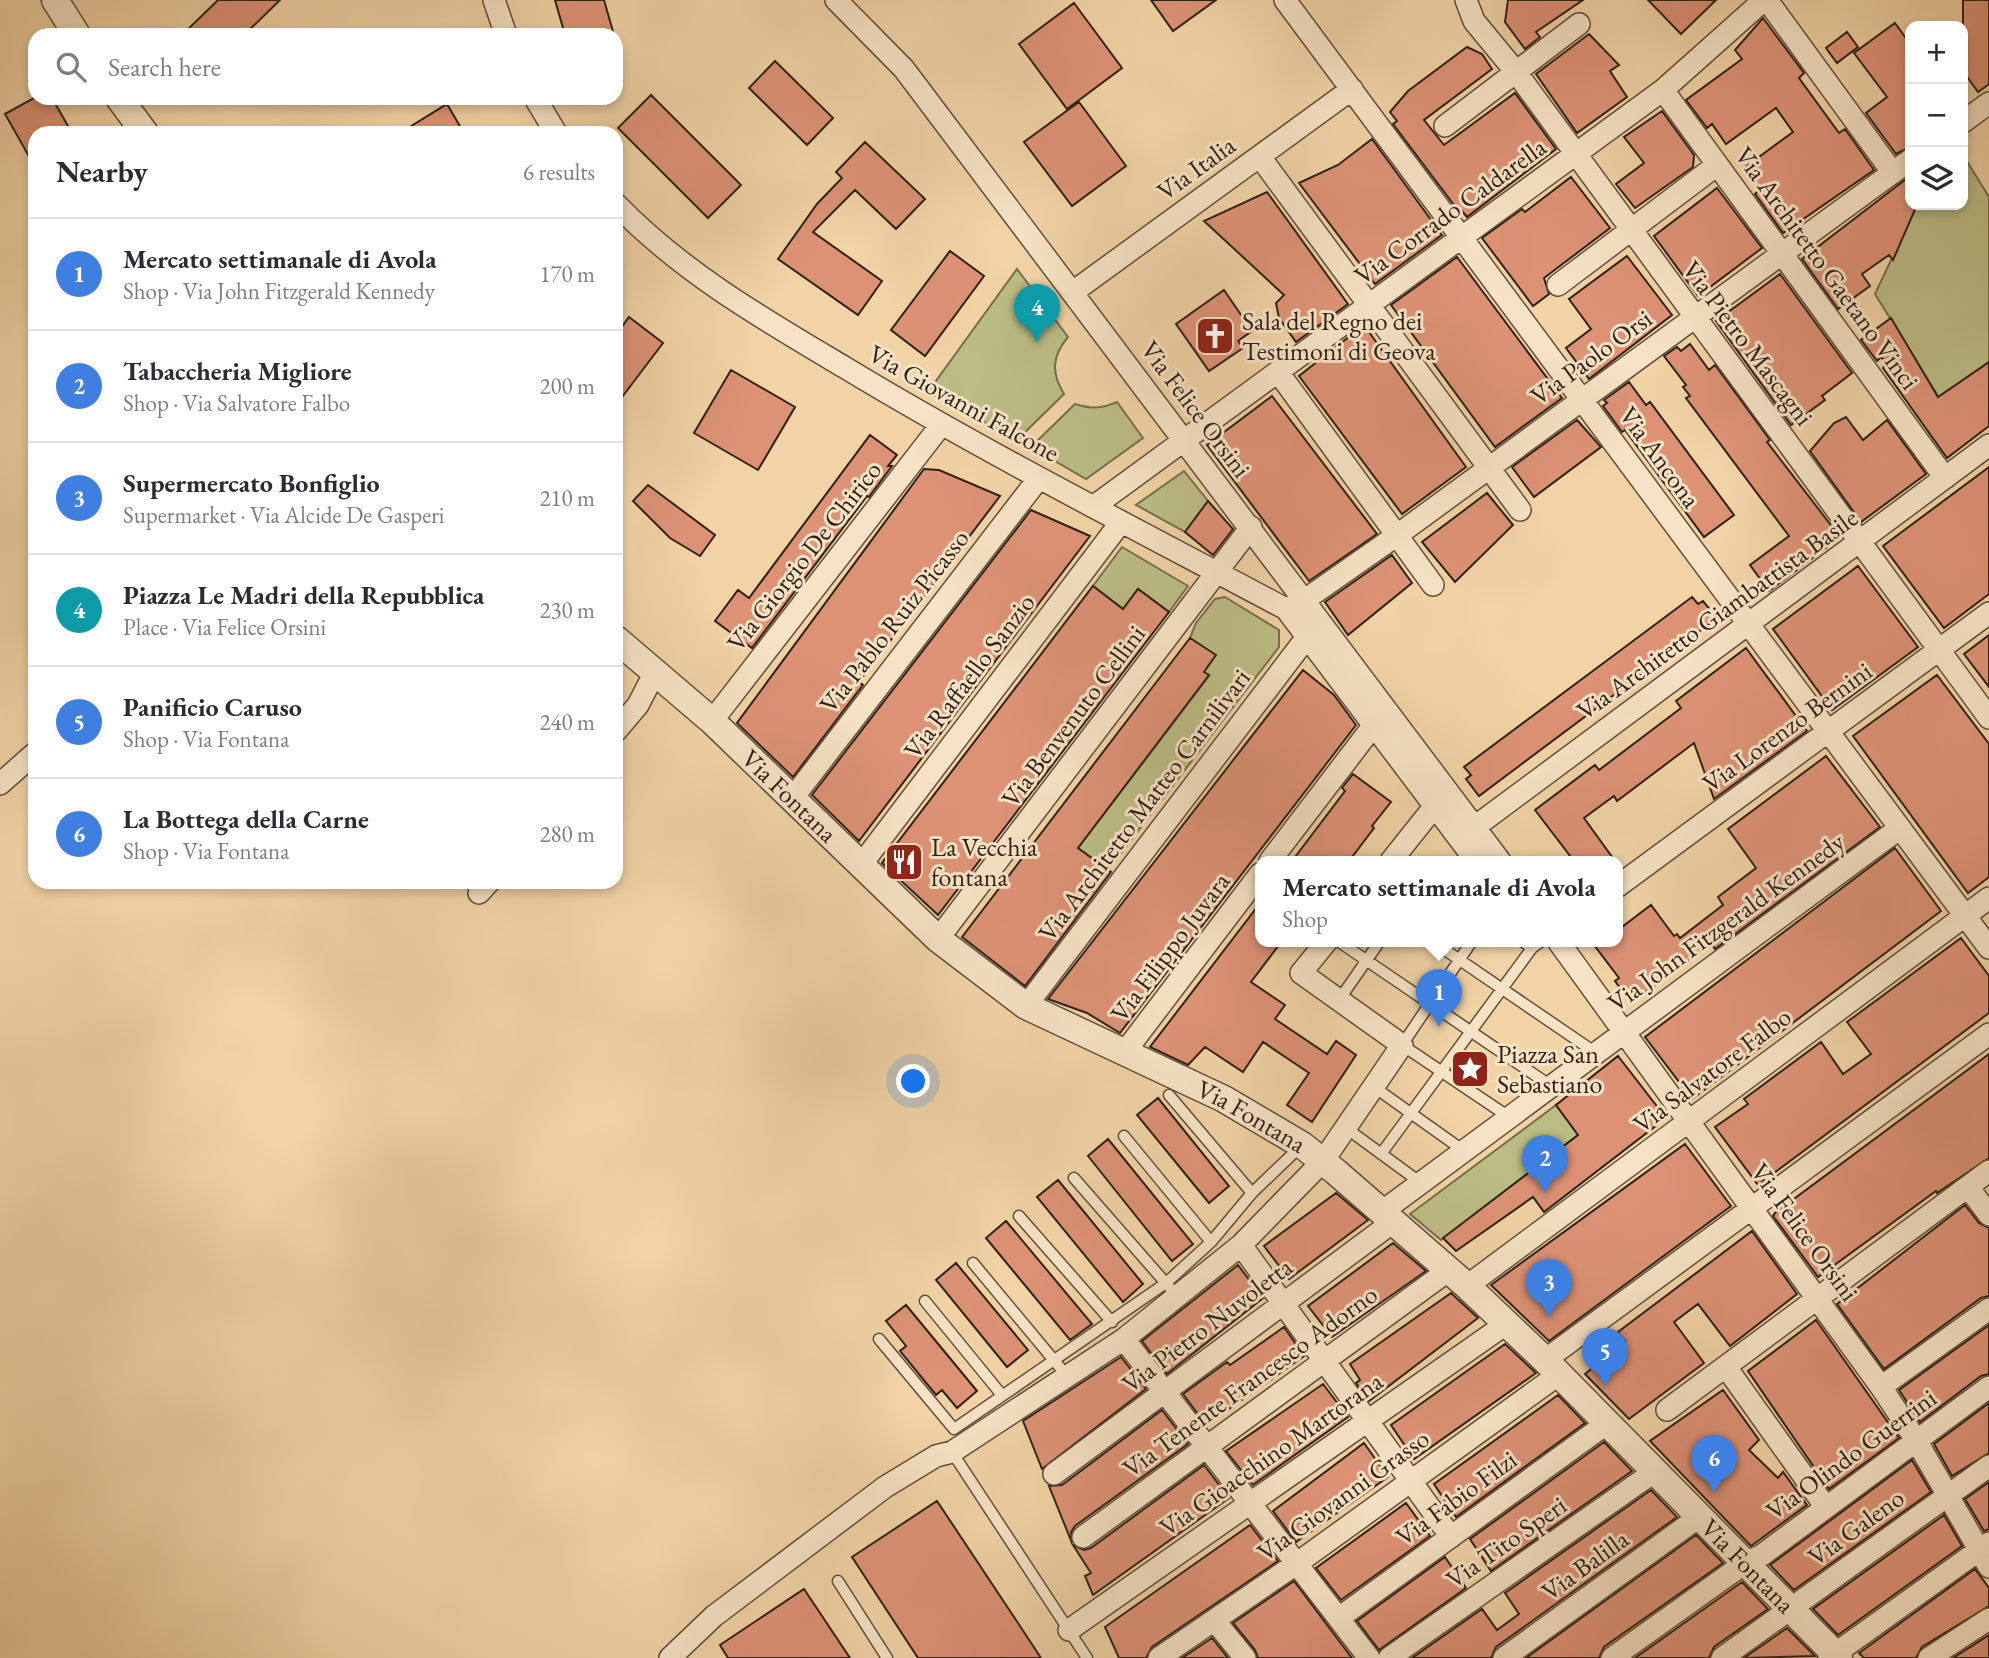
<!DOCTYPE html>
<html lang="en">
<head>
<meta charset="utf-8">
<style>
	:root { --surface:#fff; --page:#f2f2f3; --text:#2b2b33; --muted:#7c7c81; --line:#e1e1e2; --accent:#2563eb }
	body { margin:0; font-family:"EB Garamond",serif; background:var(--page); color:var(--text) }
	.controls { position:absolute; right:21px; top:21px; display:grid; overflow:hidden; border-radius:14px; box-shadow:0 4px 10px #0003 }
	.controls button { width:63px; height:63px; display:grid; place-items:center; padding:0; border:0; border-bottom:2px solid var(--line); background:var(--surface); color:var(--text); font:35px sans-serif }
	.you { position:absolute; left:914px; top:1082px; width:24px; height:24px; margin:-18px; border:5px solid #fff; border-radius:50%; background:#1a73e8; box-shadow:0 0 0 10px #1a73e833 }
	.badge { display:grid; place-items:center; width:46px; height:46px; border-radius:50%; background:var(--accent); color:#fff; font-size:23px; font-weight:700 }
	.pin { position:absolute; translate:-50% -58px; filter:drop-shadow(0 2px 4px #0008) }
	.pin::after { content:''; position:absolute; top:37px; width:24px; height:21px; background:inherit; clip-path:polygon(0 0,100% 0,50% 100%) }
	.popup { position:absolute; left:1255px; top:856px; width:368px; height:91px; box-sizing:border-box; display:grid; place-content:center; border-radius:14px; background:var(--surface); filter:drop-shadow(0 2px 5px #0005); font-size:23px; white-space:nowrap; color:var(--muted) }
	.popup b { font-size:26px; color:var(--text) }
	.popup::after { content:''; position:absolute; left:50%; top:100%; margin-left:-14px; border:14px solid transparent; border-top-color:var(--surface) }
	.list { margin:0; padding:0; list-style:none }
	h2 { display:flex; justify-content:space-between; align-items:center; height:91px; margin:0; padding:0 28px; font-size:30px }
	h2 small { font-size:23px; font-weight:400; color:var(--muted) }
	.list li { display:grid; grid-template-columns:46px 1fr auto; gap:21px; align-items:center; box-sizing:border-box; height:112px; padding:0 28px; border-top:2px solid var(--line) }
	.list b { display:block; font-size:26px; white-space:nowrap }
	.list p { margin:0; font-size:23px; white-space:nowrap; color:var(--muted) }
	.list em { font-size:23px; font-style:normal; color:var(--muted) }
	.icon { flex:none; width:38px; height:38px; fill:none; stroke:currentColor; stroke-width:2; stroke-linecap:round; stroke-linejoin:round }
	.map { position:relative; flex:none; width:1989px; height:1658px; overflow:hidden }
	.search { position:absolute; background:var(--surface); box-shadow:0 4px 10px #0003; left:28px; top:28px; width:595px; height:77px; display:flex; align-items:center; gap:18px; box-sizing:border-box; padding:0 24px; border-radius:21px; color:var(--muted); font-size:26px }
	.panel { position:absolute; background:var(--surface); box-shadow:0 4px 10px #0003; left:28px; top:126px; width:595px; height:763px; border-radius:21px }
	.map>svg:first-child { display:block }
	.green { fill:#bcbc85; stroke:#766e4e; stroke-width:2 }
	.building { fill:#dd9276; stroke:#2f2118; stroke-width:2 }
	.lines { fill:none; stroke-linecap:round; stroke-linejoin:round }
	.service-casing { stroke:#604e3c; stroke-width:13 }
	.minor-casing { stroke:#604e3c; stroke-width:24 }
	.tertiary-casing { stroke:#604e3c; stroke-width:29 }
	.service { stroke:#f6e2c5; stroke-width:10 }
	.minor { stroke:#f6e2c5; stroke-width:21 }
	.tertiary { stroke:#f6e2c5; stroke-width:26 }
	.labels { text-anchor:middle; dominant-baseline:central; stroke-width:6; stroke-linejoin:round; paint-order:stroke }
	.street-label { font-size:26px; fill:#2f2118; stroke:#f6e2c5 }
	.poi-label { font-size:26px; fill:#2f2118; stroke:#f6e2c5; text-anchor:start }
</style>
</head>
<body>
<div class="map">
<svg width="1989" height="1658" viewBox="0 0 1989 1658">
	<rect width="100%" height="100%" fill="#f1d3a6"/>
	<filter id="stains"><feTurbulence type="fractalNoise" baseFrequency=".00286" numOctaves="4"/><feColorMatrix values="0 0 0 0 .2 0 0 0 0 .09 0 0 0 0 .02 0 0 0 .5 -.17"/></filter>
	<radialGradient id="worn" r=".72"><stop offset=".6" stop-color="#630" stop-opacity="0"/><stop offset="1" stop-color="#630" stop-opacity=".3"/></radialGradient>
	<path class="green" d="M1963 155 1989 197V362L1941 401 1875 294 1917 205H1963Z
		M1017 269 1068 337C1052 356 1051 373 1064 394L1017 440 928 392Z
		M1117 402 1143 438 1086 479 1031 447 1075 404C1091 409 1101 409 1117 402Z
		M1184 471 1208 501 1185 532 1136 505Z
		M1122 547 1188 586 1169 612 1138 589 1123 609 1093 586Z
		M1225 597 1279 630V647L1108 870 1078 848 1209 676 1204 672 1215 655 1190 638 1196 623 1215 599Z
		M1556 1105 1578 1135 1441 1240 1410 1214Z"/>
	<path class="building" d="M218 0H280L244 35H182Z
		M555 0H604L614 35H565Z
		M1151 0H1216L1173 31Z
		M1508 0H1583L1536 32 1540 37 1525 49 1505 22Z
		M1648 0H1716L1681 34Z
		M1963 0H1989V84L1978 92 1963 71Z
		M1074 3 1122 68 1067 109 1019 44Z
		M1763 18 1804 73 1799 78 1839 133 1845 129 1874 170 1783 233 1755 194 1760 190 1744 168 1793 132 1776 108 1726 144 1712 124 1707 128 1686 100 1742 59 1735 50Z
		M1895 23 1910 44V147L1896 154 1866 113 1887 97 1854 53Z
		M1847 32 1858 47 1837 63 1826 48Z
		M1589 34 1619 65 1610 71 1627 97 1577 133 1536 74Z
		M1467 47 1482 54 1492 69 1424 120 1444 145 1515 93 1556 149 1467 217 1462 211 1460 213 1393 124 1397 121 1390 112 1408 91Z
		M775 61 833 118 807 145 749 88Z
		M651 95 741 185 708 218 618 128Z
		M34 98H52L72 133H35V167L5 114Z
		M1079 102 1126 166 1072 206 1024 142Z
		M447 104 464 133H400Z
		M1662 111 1694 155 1693 167 1635 208 1616 184 1644 163 1624 137Z
		M1372 139 1442 235 1375 284 1299 183 1338 165Z
		M865 142 925 199 896 229 855 190 813 232 882 281 858 315 778 259 817 204 842 178 836 172Z
		M1910 176V205H1917L1893 260 1889 255 1862 274 1870 286 1838 309 1802 259Z
		M1571 177 1610 228 1544 278 1549 294 1533 306 1482 238 1522 209 1525 212Z
		M1717 188 1762 248 1698 296 1654 236Z
		M1267 192 1348 304 1296 342 1279 318 1276 303 1284 295 1204 221Z
		M950 251 984 276 925 356 891 330Z
		M1627 256 1672 315 1589 379 1566 348 1591 329 1569 299Z
		M1457 257 1562 398 1495 447 1391 305Z
		M1780 274 1852 373 1822 396 1825 400 1791 425 1716 321Z
		M1224 290 1252 331 1238 341 1243 348 1209 371 1176 324Z
		M629 317 663 343 616 405V335Z
		M1891 318 1938 397 1989 362V426L1947 458 1883 368 1887 363 1881 357 1877 361 1861 340Z
		M1364 325 1466 467 1402 514 1299 376Z
		M1690 344 1709 370 1715 365 1770 440 1767 442 1840 537 1769 591 1750 565 1789 536 1686 398 1690 396 1683 387 1686 385 1664 356 1677 347 1681 351Z
		M731 370 795 407 758 470 694 433Z
		M1629 382 1646 405 1650 402 1734 515 1704 537 1625 430 1622 432 1603 406 1607 403 1604 400Z
		M1272 396 1377 534 1309 581 1207 445Z
		M1846 417 1863 440 1887 420 1926 474 1861 522 1810 451 1834 423Z
		M1577 420 1601 447 1534 497 1512 467Z
		M870 435 897 455 888 466H892L869 497 867 496 752 648 715 621 738 590 749 598Z
		M1989 467V594L1944 628 1883 546Z
		M924 469 939 470 1000 496 859 682 863 685 793 777 737 723Z
		M648 485 715 535 700 556 670 538 633 501Z
		M1487 493 1513 525 1455 582 1422 542Z
		M1208 501 1233 529 1213 555 1185 532Z
		M1031 510 1090 536 859 841 812 795Z
		M1392 555 1412 583 1348 635 1325 602Z
		M1858 566 1918 647 1832 710 1773 629Z
		M1093 586 1123 609 1138 589 1169 612 938 915 882 863Z
		M1692 597 1698 604 1703 601 1717 618 1479 796 1466 779 1471 775 1464 767Z
		M1989 635V687L1964 654Z
		M1190 638 1216 655 1204 672 1209 675 1078 848 1111 872 1025 986 962 937Z
		M1746 648 1807 731 1714 799 1694 743 1617 801 1614 796 1584 818 1615 861H1574L1535 810 1595 765 1599 770 1681 708 1676 701Z
		M1303 670 1334 695 1356 725 1120 1033 1087 1013 1048 999Z
		M1937 675 1989 744V877L1968 893 1853 736Z
		M1826 756 1880 827 1715 949 1711 943 1631 1003 1615 981 1619 978 1591 941H1618V930L1651 905 1674 936 1677 934 1680 938 1723 905 1718 897 1756 868 1728 829Z
		M1353 774 1391 802 1372 826 1374 828 1349 861H1292L1345 791 1342 788Z
		M1895 848 1941 911 1692 1099 1645 1037Z
		M1261 902V941H1282L1251 982 1285 1005 1275 1019 1327 1054 1336 1041 1356 1055 1312 1122 1287 1105 1309 1073 1263 1042 1243 1072 1205 1047 1188 1065 1150 1047Z
		M1961 938 1989 976V1013L1758 1185 1715 1127 1748 1104 1744 1099 1821 1042 1843 1074 1871 1054 1847 1022Z
		M1989 1054V1158L1937 1193 1936 1191 1818 1277 1773 1216 1775 1213Z
		M1618 1056 1666 1118 1544 1212 1533 1197 1456 1251 1443 1238 1578 1135 1556 1105Z
		M1158 1098 1229 1186 1209 1203 1137 1115Z
		M1108 1139 1193 1244 1172 1261 1088 1156Z
		M1685 1144 1731 1206 1549 1341 1491 1285Z
		M1058 1180 1143 1284 1123 1302 1037 1197Z
		M1336 1193 1368 1220 1289 1279 1264 1246Z
		M1965 1205 1979 1223 1989 1228V1296L1981 1298 1884 1369 1837 1304Z
		M1006 1221 1092 1324 1070 1340 986 1238Z
		M1752 1231 1797 1294 1730 1346 1698 1304 1674 1322 1704 1363 1629 1419 1585 1374 1625 1341 1618 1332Z
		M1393 1243 1426 1271 1332 1337 1308 1306Z
		M956 1263 1028 1350 1007 1367 936 1280Z
		M1238 1265 1263 1298 1167 1374 1142 1341Z
		M1451 1293 1478 1318 1369 1401 1356 1383 1360 1380 1350 1364Z
		M906 1305 977 1391 957 1408 942 1390 936 1395 900 1351 906 1346 886 1321Z
		M1816 1320 1899 1438 1829 1489 1748 1371Z
		M1989 1325V1374L1981 1376 1920 1422 1899 1390Z
		M1284 1327 1304 1356 1206 1425 1183 1394 1227 1362 1230 1365Z
		M1505 1344 1536 1373 1414 1459 1391 1425Z
		M1121 1357 1146 1389 1042 1469 1023 1421Z
		M1323 1384 1348 1417 1253 1485 1226 1451Z
		M1723 1390 1759 1440 1749 1450 1778 1478 1783 1472 1807 1505 1751 1546 1650 1441Z
		M1558 1395 1585 1423 1456 1517 1434 1484Z
		M1989 1403V1453L1952 1476 1934 1444Z
		M1162 1410 1188 1444 1075 1526 1071 1532 1072 1543 1049 1486 1062 1485Z
		M1604 1442 1632 1471 1491 1571 1470 1539Z
		M1364 1443 1388 1477 1296 1542 1273 1511Z
		M1912 1460 1931 1492 1794 1590 1770 1565Z
		M1204 1465 1229 1498 1093 1595 1085 1576 1091 1573 1073 1545 1084 1550 1091 1548Z
		M1989 1482V1529L1984 1531 1965 1499Z
		M1651 1490 1677 1517 1496 1647 1491 1658H1412L1482 1609 1497 1630 1519 1614 1505 1593Z
		M937 1501 1016 1620 1041 1658H918L852 1557Z
		M1406 1503 1430 1536 1341 1600 1316 1568Z
		M1944 1515 1962 1546 1838 1635 1813 1609Z
		M1250 1525 1278 1561 1152 1647 1146 1658H1119L1105 1627Z
		M1696 1535 1723 1563 1604 1647 1599 1658H1526Z
		M1445 1557 1466 1588 1379 1650 1357 1621Z
		M1975 1569 1989 1588V1606L1922 1647 1916 1658H1864L1859 1653Z
		M1294 1581 1352 1658H1258L1255 1650 1233 1623Z
		M1742 1582 1768 1609 1714 1647 1709 1658H1635Z
		M804 1589 850 1658H728L720 1645Z
		M1787 1628 1815 1656 1744 1658Z
		M1989 1635V1658H1953Z
		M1212 1638 1228 1658H1182Z"/>
	<g class="lines">
		<defs>
			<path id="service" d="M1338 941 1551 1086
				M1432 941 1596 1053
				M1472 941 1402 1045 1509 1117
				M1522 941 1532 948 1542 941
				M1339 1000 1380 941
				M1374 1087 1464 1151
				M1169 1095 1252 1193
				M1346 1128 1421 1183
				M1124 1136 1211 1242
				M1381 1154 1532 948
				M1074 1178 1170 1288
				M1019 1216 1112 1322
				M973 1263 1067 1376
				M925 1301 1001 1394
				M879 1339 954 1429 1166 1283 1211 1242 1252 1193 1302 1145
				M952 1452 1087 1658
				M838 1581 887 1658"/>
			<path id="minor" d="M494 0 506 35
				M836 0 904 69 1500 861
				M1285 0 1989 948
				M1466 0 1474 21 1516 72 1989 718
				M1767 0 1893 173
				M1663 90 1945 478
				M535 98 556 133
				M1963 122 1989 103
				M1445 126 1579 24
				M1260 157 1520 510
				M616 204C683 273 763 319 844 367 988 454 1138 530 1286 609L1306 599 1396 536 1910 160
				M1558 285 1717 165
				M1073 292 1352 89
				M1278 372 1433 585
				M1093 507 1663 90 1764 0
				M1286 609 1476 861
				M712 721 941 425
				M616 731 638 705 656 670
				M0 784 35 753
				M792 799 1039 478
				M1476 826 1989 445
				M1270 861 1373 726
				M1391 861 1434 807
				M861 865 1121 522
				M1618 886 1989 613
				M479 893 489 882
				M938 939 1251 527
				M1558 941 1881 1387 1916 1440 1989 1567
				M1026 1006 1307 637
				M1124 1053 1260 874
				M1968 1187 1989 1215
				M1383 1211 1900 828
				M1241 1245 1451 1537
				M1467 1286 1989 898
				M1124 1339 1369 1658
				M1545 1360 1989 1034
				M1726 1367 1825 1506
				M1881 1387 1989 1309
				M1667 1410 1989 1171
				M1054 1474 1393 1222
				M1083 1537 1449 1270
				M1339 1618 1606 1424
				M1215 1621 1245 1658
				M1069 1630 1506 1324
				M670 1658 714 1616 885 1487 936 1456 952 1452 1124 1339 1241 1245 1323 1161 1402 1045 1301 973 1327 941
				M1159 1658 1296 1564 1558 1375
				M1389 1658 1654 1472
				M1504 1658 1699 1517
				M1612 1658 1745 1563 1762 1555 1989 1387
				M1722 1658 1989 1466
				M1829 1658 1989 1543
				M1929 1658 1989 1619"/>
			<g id="tertiary">
				<path d="M55 0 77 35"/>
				<path d="M119 98 145 133"/>
				<path id="s1" d="M616 639 712 721 938 939 1026 1006 1224 1099 1302 1145 1336 1172 1467 1286 1545 1360 1839 1658"/>
			</g>
		</defs>
		<use href="#service" class="service-casing"/>
		<use href="#minor" class="minor-casing"/>
		<use href="#tertiary" class="tertiary-casing"/>
		<use href="#service" class="service"/>
		<use href="#minor" class="minor"/>
		<use href="#tertiary" class="tertiary"/>
	</g>
	<defs>
		<symbol id="church-square" viewBox="-11 -11 22 22"><rect x="-9" y="-9" width="18" height="18" rx="4" fill="#8f2418" stroke="#f6e2c5"/><path d="M-1.2-6h2.4v3.5h3.3v2.4h-3.3V6h-2.4V-.1h-3.3v-2.4h3.3Z" fill="#fff"/></symbol>
		<symbol id="restaurant-square" viewBox="-11 -11 22 22"><rect x="-9" y="-9" width="18" height="18" rx="4" fill="#8f2418" stroke="#f6e2c5"/><path d="M-5-6h1v4h1v-4h1v4h1v-4h1v5L-1.5 .5V6h-2V.5L-5-1ZM5-6V6H3V1.5H1.5Q1.5-4 5-6Z" fill="#fff"/></symbol>
		<symbol id="sight-square" viewBox="-11 -11 22 22"><rect x="-9" y="-9" width="18" height="18" rx="4" fill="#8f2418" stroke="#f6e2c5"/><path d="M0-6L1.8-2.2L6-1.7L2.9 1.2L3.7 5.4L0 3.3L-3.7 5.4L-2.9 1.2L-6-1.7L-1.8-2.2Z" fill="#fff"/></symbol>
	</defs>
	<g fill-rule="evenodd">
		<use href="#church-square" x="1193" y="314" width="44" height="44"/>
		<use href="#restaurant-square" x="882" y="840" width="44" height="44"/>
		<use href="#sight-square" x="1448" y="1047" width="44" height="44"/>
	</g>
	<g class="labels">
		<g class="street-label">
			<text transform="translate(1196 168) rotate(-36)">Via Italia</text>
			<text transform="translate(1450 211) rotate(-36)">Via Corrado Caldarella</text>
			<text transform="translate(1827 268) rotate(54)">Via Architetto Gaetano Vinci</text>
			<text transform="translate(1748 343) rotate(53)">Via Pietro Mascagni</text>
			<text transform="translate(1591 357) rotate(-36)">Via Paolo Orsi</text>
			<text transform="translate(964 403) rotate(29)">Via Giovanni Falcone</text>
			<text transform="translate(1196 409) rotate(53)">Via Felice Orsini</text>
			<text transform="translate(1660 457) rotate(54)">Via Ancona</text>
			<text transform="translate(804 556) rotate(-52)">Via Giorgio De Chirico</text>
			<text transform="translate(1717 614) rotate(-36)">Via Architetto Giambattista Basile</text>
			<text transform="translate(894 621) rotate(-52)">Via Pablo Ruiz Picasso</text>
			<text transform="translate(969 676) rotate(-53)">Via Raffaello Sanzio</text>
			<text transform="translate(1073 716) rotate(-53)">Via Benvenuto Cellini</text>
			<text transform="translate(1787 727) rotate(-36)">Via Lorenzo Bernini</text>
			<text stroke="none"><textPath href="#s1" startOffset="234">Via Fontana</textPath></text>
			<text transform="translate(1144 805) rotate(-53)">Via Architetto Matteo Carnilivari</text>
			<text transform="translate(1726 922) rotate(-36)">Via John Fitzgerald Kennedy</text>
			<text transform="translate(1170 947) rotate(-53)">Via Filippo Juvara</text>
			<text transform="translate(1712 1070) rotate(-37)">Via Salvatore Falbo</text>
			<text stroke="none"><textPath href="#s1" startOffset="802">Via Fontana</textPath></text>
			<text transform="translate(1805 1232) rotate(54)">Via Felice Orsini</text>
			<text transform="translate(1207 1325) rotate(-37)">Via Pietro Nuvoletta</text>
			<text transform="translate(1250 1381) rotate(-36)">Via Tenente Francesco Adorno</text>
			<text transform="translate(1271 1454) rotate(-35)">Via Gioacchino Martorana</text>
			<text transform="translate(1851 1454) rotate(-36)">Via Olindo Guerrini</text>
			<text transform="translate(1343 1495) rotate(-36)">Via Giovanni Grasso</text>
			<text transform="translate(1456 1498) rotate(-36)">Via Fabio Filzi</text>
			<text transform="translate(1856 1527) rotate(-36)">Via Galeno</text>
			<text transform="translate(1506 1542) rotate(-35)">Via Tito Speri</text>
			<text transform="translate(1585 1565) rotate(-36)">Via Balilla</text>
			<text stroke="none"><textPath href="#s1" startOffset="1474">Via Fontana</textPath></text>
		</g>
		<g class="poi-label">
			<text x="1242" y="321">Sala del Regno dei<tspan x="1242" dy="30">Testimoni di Geova</tspan></text>
			<text x="931" y="847">La Vecchia<tspan x="931" dy="30">fontana</tspan></text>
			<text x="1497" y="1054">Piazza San<tspan x="1497" dy="30">Sebastiano</tspan></text>
		</g>
	</g>
	<rect width="100%" height="100%" filter="url(#stains)"/>
	<rect width="100%" height="100%" fill="url(#worn)"/>
</svg>
<div class="controls">
<button>+</button>
<button>−</button>
<button><svg class="icon" aria-label="layers" viewBox="0 0 24 24"><path d="M12 4l9 5-9 5-9-5zM3 14l9 5 9-5"/></svg></button>
</div>
<div class="you"></div>
<div class="pin badge" style="left:1439px;top:1027px;background:#3f7fe0">1</div>
<div class="popup"><b>Mercato settimanale di Avola</b>Shop</div>
<div class="pin badge" style="left:1545px;top:1193px;background:#3f7fe0">2</div>
<div class="pin badge" style="left:1549px;top:1317px;background:#3f7fe0">3</div>
<div class="pin badge" style="left:1037px;top:342px;background:#0f9aa8">4</div>
<div class="pin badge" style="left:1605px;top:1386px;background:#3f7fe0">5</div>
<div class="pin badge" style="left:1714px;top:1493px;background:#3f7fe0">6</div>
<div class="search"><svg class="icon" aria-label="search" viewBox="0 0 24 24"><circle cx="10" cy="10" r="6"/><path d="M15 15l6 6"/></svg>Search here</div>
<section class="panel">
<h2>Nearby<small>6 results</small></h2>
<ul class="list">
<li><span class="badge" style="background:#3f7fe0">1</span><div><b>Mercato settimanale di Avola</b><p>Shop · Via John Fitzgerald Kennedy</p></div><em>170 m</em></li>
<li><span class="badge" style="background:#3f7fe0">2</span><div><b>Tabaccheria Migliore</b><p>Shop · Via Salvatore Falbo</p></div><em>200 m</em></li>
<li><span class="badge" style="background:#3f7fe0">3</span><div><b>Supermercato Bonfiglio</b><p>Supermarket · Via Alcide De Gasperi</p></div><em>210 m</em></li>
<li><span class="badge" style="background:#0f9aa8">4</span><div><b>Piazza Le Madri della Repubblica</b><p>Place · Via Felice Orsini</p></div><em>230 m</em></li>
<li><span class="badge" style="background:#3f7fe0">5</span><div><b>Panificio Caruso</b><p>Shop · Via Fontana</p></div><em>240 m</em></li>
<li><span class="badge" style="background:#3f7fe0">6</span><div><b>La Bottega della Carne</b><p>Shop · Via Fontana</p></div><em>280 m</em></li>
</ul>
</section>
</div>
</body>
</html>
